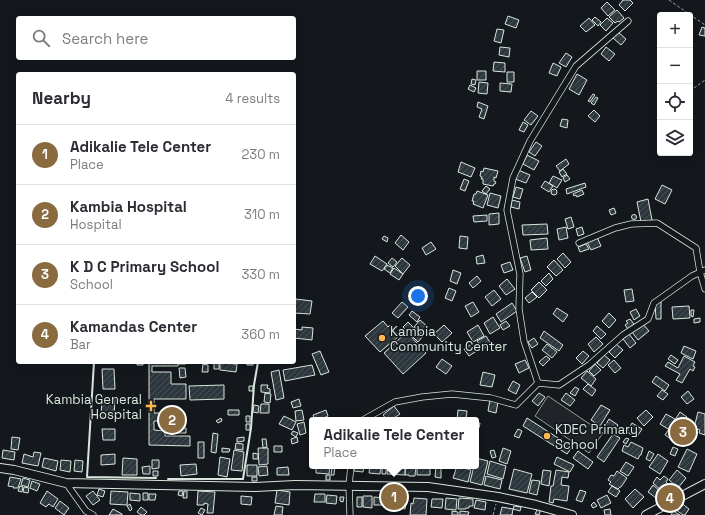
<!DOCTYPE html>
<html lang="en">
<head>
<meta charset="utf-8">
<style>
	:root { --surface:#fff; --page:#f2f2f3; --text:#2b2b33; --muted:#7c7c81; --line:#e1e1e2; --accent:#8a6a3f }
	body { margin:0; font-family:"Space Grotesk",sans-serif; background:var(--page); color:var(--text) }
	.controls { position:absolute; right:12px; top:12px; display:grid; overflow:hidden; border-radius:4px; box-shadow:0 2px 10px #0003 }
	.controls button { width:36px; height:36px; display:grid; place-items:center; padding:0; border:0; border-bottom:1px solid var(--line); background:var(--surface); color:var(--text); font:20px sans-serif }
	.you { position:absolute; left:418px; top:296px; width:14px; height:14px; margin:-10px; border:3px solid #fff; border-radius:50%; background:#1a73e8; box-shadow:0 0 0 6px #1a73e833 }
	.badge { display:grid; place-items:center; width:26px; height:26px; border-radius:50%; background:var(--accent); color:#fff; font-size:13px; font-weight:700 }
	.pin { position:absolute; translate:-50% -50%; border:2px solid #fff; box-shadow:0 1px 4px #0006 }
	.popup { position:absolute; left:309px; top:417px; width:170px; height:52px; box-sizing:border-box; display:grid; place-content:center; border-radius:4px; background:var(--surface); filter:drop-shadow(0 1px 3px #0005); font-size:13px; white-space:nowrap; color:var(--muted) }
	.popup b { font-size:15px; color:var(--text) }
	.popup::after { content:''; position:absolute; left:50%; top:100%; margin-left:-8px; border:8px solid transparent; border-top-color:var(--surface) }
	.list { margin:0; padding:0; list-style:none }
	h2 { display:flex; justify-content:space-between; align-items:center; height:52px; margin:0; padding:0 16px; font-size:17px }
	h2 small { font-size:13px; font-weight:400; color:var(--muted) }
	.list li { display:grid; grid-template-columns:26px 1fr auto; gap:12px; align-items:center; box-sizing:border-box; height:60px; padding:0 16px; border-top:1px solid var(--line) }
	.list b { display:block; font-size:15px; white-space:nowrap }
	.list p { margin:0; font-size:13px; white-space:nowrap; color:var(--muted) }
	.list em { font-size:13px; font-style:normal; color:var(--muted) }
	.icon { flex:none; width:22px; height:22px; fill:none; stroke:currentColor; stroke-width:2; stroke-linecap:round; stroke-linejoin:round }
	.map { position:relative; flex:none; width:705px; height:515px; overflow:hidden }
	.search { position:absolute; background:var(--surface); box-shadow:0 2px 10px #0003; left:16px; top:16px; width:280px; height:44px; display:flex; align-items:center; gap:10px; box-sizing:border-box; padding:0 14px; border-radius:4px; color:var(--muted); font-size:15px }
	.panel { position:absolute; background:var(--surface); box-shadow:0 2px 10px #0003; left:16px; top:72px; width:280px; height:292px; border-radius:4px }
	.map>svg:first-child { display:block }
	.pitch { fill:#202428; stroke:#939e99 }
	.building { fill:url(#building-hatch); stroke:#d8e6dc }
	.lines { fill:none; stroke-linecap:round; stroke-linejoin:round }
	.street-casing { stroke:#d8e6dc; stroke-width:7 }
	.secondary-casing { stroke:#d8e6dc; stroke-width:10 }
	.path { stroke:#9da8a2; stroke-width:1; stroke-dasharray:3 2; stroke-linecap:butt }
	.street { stroke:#14181c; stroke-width:5.5 }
	.secondary { stroke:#14181c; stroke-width:8 }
	.wall { stroke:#d8e6dc; stroke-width:2 }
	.poi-dot { fill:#ffb74d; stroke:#14181c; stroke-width:1.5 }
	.labels { text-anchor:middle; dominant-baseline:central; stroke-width:3; stroke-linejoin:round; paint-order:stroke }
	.poi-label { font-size:13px; fill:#d8e6dc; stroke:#14181c; text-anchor:start }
</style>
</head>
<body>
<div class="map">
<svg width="705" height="515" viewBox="0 0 705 515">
	<defs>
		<pattern id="building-hatch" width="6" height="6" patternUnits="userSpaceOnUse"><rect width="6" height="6" fill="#2c363c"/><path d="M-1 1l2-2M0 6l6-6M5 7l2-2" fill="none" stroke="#4a5358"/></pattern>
	</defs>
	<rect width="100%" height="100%" fill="#14181c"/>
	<path class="pitch" d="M548 396 603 433 589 453 535 416Z"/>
	<path class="building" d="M623 0H630L633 3 625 11 619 5Z
		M607 2 615 10 608 16 601 8Z
		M617 10 624 18 619 22 618 21 615 23 609 17Z
		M508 16 519 20 516 28 505 24Z
		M595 17 601 22 598 26 592 20Z
		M589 18 595 25 586 32 580 26Z
		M607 18 613 23 606 31 600 25Z
		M702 27 705 28V36L699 35Z
		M497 29 504 30 501 43 494 41Z
		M618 32 626 39 621 45 613 38Z
		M500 47 510 48 509 57 499 55Z
		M606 47 615 54 609 61 601 54Z
		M566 53 572 57 566 67 559 63Z
		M494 62 505 63V72L493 71Z
		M553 63 561 67 557 76 549 73Z
		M477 71H486V80H477Z
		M507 72H514V82H507Z
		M577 74 587 80 579 95 569 89Z
		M472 79 476 80 475 85 471 84Z
		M479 82 488 83 487 94 478 93Z
		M500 83 512 84 511 92 500 91Z
		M470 85 476 88 474 92 468 89Z
		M593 94 595 95 590 102 588 101Z
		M596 97 598 98 594 105 591 103Z
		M478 102 488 106 484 119 479 117 482 109 477 107Z
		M594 110 600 116 595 122 588 116Z
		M531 111 538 116 531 125 524 120Z
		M562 119 568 120 567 128 560 126Z
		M523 122 528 125 524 132 519 130Z
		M536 142 542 146 535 156 529 152Z
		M527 155 539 161 534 170 523 164Z
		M566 159 569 164 560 171 556 166Z
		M461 162 475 168 471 177 458 172Z
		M484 168 498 171 496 178 494 177V181L496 182 495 184H494L493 186 483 184V179H481L482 177 480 176 481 171 483 172Z
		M563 169 567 174 562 177 559 172Z
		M518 170 530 175 526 183 515 179Z
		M567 175 570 179 565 182 563 178Z
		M553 176 562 180 557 188 549 183Z
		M464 179 469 181 465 191 460 189Z
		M545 181 553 186 549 192 541 187Z
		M585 183 586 187 567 194 566 189Z
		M662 185 672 190 665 204 655 199Z
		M486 186 490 189 486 194 482 191Z
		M516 187 523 189 520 199 513 197Z
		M551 192a3 3 0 1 1 6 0a3 3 0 1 1-6 0Z
		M582 190 584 194 577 197 576 195 574 196 573 194 575 193Z
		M477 191 488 195 483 208 473 204 474 201H472L474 194H476Z
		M490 193 501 196 498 208 487 205Z
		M648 199 652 220 641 222 637 202Z
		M512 200 520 202 519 209 511 207Z
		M614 208 616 213 611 215 609 210Z
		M499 213V224L489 225V214Z
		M631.5 217a2.5 2.5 0 1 1 5 0a2.5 2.5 0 1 1-5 0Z
		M487 215V221L474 222 473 216Z
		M571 217 574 227 568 229 565 219Z
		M547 224 548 234 523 235 522 225Z
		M566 227 568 238 559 240 557 229Z
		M582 227 584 234 578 236 576 229Z
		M401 235 409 242 403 250 395 243Z
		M384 236 388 238 387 242 382 239Z
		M460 236 468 237 467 249 459 248Z
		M597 237 601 246 591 250 587 242Z
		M547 238 548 249 531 250 530 240Z
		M431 242 436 249 426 255 422 248Z
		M586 244 589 249 580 252 578 247Z
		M563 253 571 262 565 268 557 259Z
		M483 255 485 263 477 264 476 257Z
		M375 256 387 264 382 271 370 264Z
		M527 256 531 270 525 272 520 258Z
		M392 258 397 262 393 267 388 263Z
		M402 258 410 265 403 274 395 266Z
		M554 260 563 270 556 276 547 267Z
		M510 262 513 270 504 273 501 265Z
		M387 265 393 268 390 273 384 269Z
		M394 268 403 274 399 280 390 274Z
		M453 270 461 273 457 284 450 281Z
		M549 273 553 279 546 286 541 281Z
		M477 276 481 281 473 288 469 283Z
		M507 279 515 289 506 295 499 286Z
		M539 282 547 290 539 298 531 290Z
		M449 288 456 291 452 301 445 298Z
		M632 289 634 301 626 302 624 290Z
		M494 290 501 299 492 306 485 297Z
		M532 292 537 297 529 303 525 298Z
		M296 299 312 301 310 314 294 313Z
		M402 302 408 307 398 318 392 313Z
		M473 302 479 312 471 317 465 306Z
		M655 302H661V319H656Z
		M512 303 517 311 501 322 496 314Z
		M689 306 690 318 673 319 672 307Z
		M557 308 568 315 563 322 553 314Z
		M636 309 640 316 634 320 630 312Z
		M691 310H694L693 317 691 316Z
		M412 311 420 317 417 322 409 315Z
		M609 313 616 320 609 328 602 321Z
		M493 317 500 328 490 334 484 323Z
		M700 318V322L694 323V319Z
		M630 319 634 324 628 329 625 325 628 323 626 321Z
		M420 320 428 327 423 334 414 327Z
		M383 321 388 327 390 325 399 336 380 352 365 336Z
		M506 321 510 326 503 330 500 325Z
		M408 322 414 328 409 333 403 327Z
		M643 324 649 331 638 340 632 332Z
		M444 325 452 333 442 342 434 334Z
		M478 325 484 336 473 342 467 332Z
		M597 326 606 334 601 339 593 331Z
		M302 327 313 328 312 340 294 338V329L302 330Z
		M415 328 423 336 418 342 410 334Z
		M544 331 563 345 559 351 540 338Z
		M407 332 426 353 403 374 384 353Z
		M629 334 636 343 630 348 623 339Z
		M486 336 491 344 483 349 477 341Z
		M596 337 603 344 594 352 588 344Z
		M534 338 538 344 532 348 528 342Z
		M473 343 478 350 469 356 464 349Z
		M547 344 557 352 552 358 542 350Z
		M616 344 623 350 615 358 609 352Z
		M684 346 696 351 693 359 681 353Z
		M320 351 329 372 321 375 312 354Z
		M583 351 589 356 582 364 576 358Z
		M604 355 610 360 603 368 597 363Z
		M671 355 678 360 675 364 668 359Z
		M546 356 550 359 543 366 539 362Z
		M684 356 695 362 693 366 695 367 693 371 690 369 682 383 676 380 680 374 665 366 668 362 678 368Z
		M442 359 452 366 446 374 436 367Z
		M525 360 529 368 519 373 515 364Z
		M614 360 621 368 615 373 608 365Z
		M137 362H143V365H137Z
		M149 362H186V364H178V366H152V372H171V384H186V399H154V413H185V421H154V430L165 431V436H190V446L149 445Z
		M247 362H253V365H247Z
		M214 363H219V369H214Z
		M220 363 237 364 236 372 220 370Z
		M203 364 208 365V372H202Z
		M595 364 601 370 594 376 589 371Z
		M312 365 315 375 285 381 283 370Z
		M179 368H185L186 377 180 378Z
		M102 369H114L115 389H103Z
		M279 370 284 398 276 400 271 372Z
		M587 371 596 379 591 386 581 378Z
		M483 372 495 375 492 387 480 385Z
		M656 376 669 385 665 391 652 382Z
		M513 381 520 385 516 394 508 390Z
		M588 384 596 390 592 396 583 389Z
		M224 385V399L190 400 189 386Z
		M261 385H268L267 388 270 389V393L261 392Z
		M249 386H253V391H249Z
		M575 387 579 389 575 396 570 393Z
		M662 390 668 394 663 400 657 396Z
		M688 391 694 399 687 404 681 397Z
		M265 393 271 394 270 403 264 402Z
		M539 393 545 397 538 406 532 401Z
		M566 393 575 400 570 406 561 400Z
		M102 398H115L114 417H101Z
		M299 399 301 406 293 408 291 402Z
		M490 400 498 402 496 413 488 411Z
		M261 404H269V413H260Z
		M254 405 259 406 258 413 253 412Z
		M601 405 610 410 600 426 591 420Z
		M394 406 400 414 391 420H387L383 415Z
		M228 410H239V415H228Z
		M302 410 304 420 296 421 295 411Z
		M326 410 328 416 319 420H315L313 415Z
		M458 410 467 411 466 420H457Z
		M646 410 653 417 644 426 637 418Z
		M680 412 687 417 672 440 665 435Z
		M698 412 705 414V435L699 433 700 430 694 428Z
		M666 414 675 419 668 429 660 424Z
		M246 416H250V422H246Z
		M284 416 296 422 292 430 279 424Z
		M221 418 222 421 218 423 216 421Z
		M527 418 572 447 567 454 523 426Z
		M609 419 618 425 614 432 605 426Z
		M304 422 306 433 300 435 297 424Z
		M476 423H480L479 428H476Z
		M632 423 642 429 636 438 627 432Z
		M246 424H250V430H246Z
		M173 428H186V433H173Z
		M102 429H115V440H103Z
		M518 429 522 431 519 438 514 436Z
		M293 431 298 433 296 437 291 434Z
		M213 433 218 434 216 453 211 452Z
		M613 434 620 438 604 462 597 457Z
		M12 437 20 438 18 450 11 449Z
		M244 437V441L237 442V438Z
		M297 437 298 442 292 444 291 439Z
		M626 438 629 439 626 444 623 442Z
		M262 439H266L267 447 263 448Z
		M198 442H204V458H198Z
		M631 442 643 448 641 455H640L638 459 622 451 624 445 628 447Z
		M236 443 243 444V450L235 449Z
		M274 446H282V452H274Z
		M673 447 678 449 675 456 670 454Z
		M222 448 230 449 229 452H222Z
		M258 448H268V464L259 465Z
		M503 448 511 451 507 464 499 461Z
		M687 449 697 454 689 472 678 467Z
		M3 450 15 452 14 460 2 458Z
		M234 450 244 452 242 471 231 470Z
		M494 450 496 457 492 458 490 451Z
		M578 451 593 462 588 469 573 458Z
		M649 451 654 454 650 461 646 459Z
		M34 452 41 453 38 466 22 463 24 454 33 457Z
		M253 453 258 454V459H253Z
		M115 454V464L101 465V455Z
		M658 454 668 461 660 474 649 467Z
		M220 457 230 459 227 477 218 475Z
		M557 457 574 465 570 472 554 464Z
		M44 458 58 461 56 471 42 467Z
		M123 458 137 459V475H122Z
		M476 458 488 461 482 485 470 482 474 466H476Z
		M61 460 71 461 70 472 60 470Z
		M75 460 83 461 82 472 74 471Z
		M152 460H159V468L152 469Z
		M490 461 506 466 503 479 487 474Z
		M626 462 634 467 628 476 620 471Z
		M196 464 197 474 181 476 180 465Z
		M247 465H257V476H247Z
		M150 466V474H143L142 467Z
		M267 466 268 475 259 476 258 467Z
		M316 466H330L329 474 316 473Z
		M332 466H335L334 475H331Z
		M355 466H364L363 472 354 471Z
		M370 466H381L380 474 369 473Z
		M388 466H405V475L387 474Z
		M406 466H416L415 476H409V475H405Z
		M417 466H430V475H417Z
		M436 466H441V478L435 477Z
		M457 466 471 470 468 482 453 478Z
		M288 467 289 475H277V468Z
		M382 467H386V474H382Z
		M514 469 532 474 527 493 509 489Z
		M543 470 551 471 549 486 541 484Z
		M556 470 569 472 568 478 562 477 561 485 569 486 567 501 554 499 553 503 549 502 551 486H553Z
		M677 470 686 478 678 488 669 480Z
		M153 471H158V476H153Z
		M617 471 627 478 621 487H620L618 489 609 484 611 482 608 480 611 475 614 476Z
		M326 475H330V480H326Z
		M486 476 502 480 500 489 484 485Z
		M664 476 668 479 666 482 668 484 662 491 653 483 657 477 660 480Z
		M10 477 21 479 18 488H13L14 487 8 486Z
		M252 477H257V481H252Z
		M23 478 30 480 28 487 21 485Z
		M532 480 540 481 537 495 529 493Z
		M32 481 40 484 37 491 30 488Z
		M653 485 661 492 656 498 648 492Z
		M20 486 23 487 22 492 18 491Z
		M612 486 620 491 616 497 608 492Z
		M24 487 29 488 28 493 23 492Z
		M667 488 671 493 668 496 665 492 667 497 665 499 663 497 662 498 659 495Z
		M99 489 105 491 103 497 97 495Z
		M635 489 644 497 633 508 625 499Z
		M277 490 290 492 289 505 275 503Z
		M580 490 586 492 582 502 576 500Z
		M47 491 58 499 53 507 49 504 46 507 40 503Z
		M93 491 100 500 93 505 86 496Z
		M111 491 128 492 127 505 110 504Z
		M179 491H183L182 496 178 495Z
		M184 491H187V498H183Z
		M198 491 215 492 213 513H207L208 504 204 503V505H197Z
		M130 493 140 494V501L130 500Z
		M143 493H148V500H143Z
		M149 494H156L155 500H149Z
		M315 494H325V502H314Z
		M393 494 397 495 396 500 392 499Z
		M327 495 337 496 336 504 326 503Z
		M607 495 611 503 601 508 597 500Z
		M241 496 252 497 251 505 241 504Z
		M363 496H372V508L363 507Z
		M340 497H344L343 502 340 501Z
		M357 497H362V507H357Z
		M374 497 385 498V505H374Z
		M397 497 407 500 405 509 395 507Z
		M414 498 427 499 426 515H410L411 503 413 504Z
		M446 498 457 499 456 510 445 509Z
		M459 498 473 499V506H469V508H466V509H458Z
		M432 499H443L442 508 431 507Z
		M476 500 486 502 485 510 474 508Z
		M60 501 69 508 64 515 55 508Z
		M594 502 597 506 593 508 591 505Z
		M680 502 689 509 685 515H683L675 509Z
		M130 504 132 509 130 511 127 506Z
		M276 506 283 507 282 515H274Z
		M514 506 521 507 520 511 513 509Z
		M141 507 147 512 144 515H141L137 512Z
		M502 507 513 509 512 515H500Z
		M201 508 205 510 202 515 198 513Z
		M538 508 541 509 539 515 535 514Z
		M113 509 122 514V515H109Z
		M610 509 611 515H605L604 510Z
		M452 511 458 512V515H452Z
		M460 511 469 512 468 515H460Z
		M673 511 680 515H671Z"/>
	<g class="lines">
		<defs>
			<path id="street" d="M579 243 615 228 631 224 657 223 696 248 700 272 705 289
				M538 383 524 341 519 309 520 274 507 210 513 178 530 141 576 66 628 21
				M363 420 395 402 422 397 452 394 491 398 516 405 538 383 559 385 589 365 623 335 648 319 654 303 692 276 705 270
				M66 483 86 511 93 515
				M350 515 349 485 351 466"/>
			<path id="secondary" d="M0 468 14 470 66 483 255 487 295 485 428 487 498 497 536 505 572 515
				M646 515 705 484"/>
		</defs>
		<use href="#street" class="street-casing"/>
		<use href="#secondary" class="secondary-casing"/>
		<path class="path" d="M669 0 705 25
			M690 39V38
			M690 91 705 80
			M493 515 496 504"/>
		<use href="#street" class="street"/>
		<use href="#secondary" class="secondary"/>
		<path class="wall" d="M94 362 87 477 156 478
			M168 479H243L251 428 254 385 258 362"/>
	</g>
	<g class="poi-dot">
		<circle cx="382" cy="338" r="4"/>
		<path d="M149 400h4v4h4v4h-4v4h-4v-4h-4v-4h4z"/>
		<circle cx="547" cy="436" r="4"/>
	</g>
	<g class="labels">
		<g class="poi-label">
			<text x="390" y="331">Kambia<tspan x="390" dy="15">Community Center</tspan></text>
			<text x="142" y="399" text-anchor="end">Kambia General<tspan x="142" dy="15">Hospital</tspan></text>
			<text x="555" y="429">KDEC Primary<tspan x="555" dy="15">School</tspan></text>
		</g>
	</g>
</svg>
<div class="controls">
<button>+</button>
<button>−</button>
<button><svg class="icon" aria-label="locate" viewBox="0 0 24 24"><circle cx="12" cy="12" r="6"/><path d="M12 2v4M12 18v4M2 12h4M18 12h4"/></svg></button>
<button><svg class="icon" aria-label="layers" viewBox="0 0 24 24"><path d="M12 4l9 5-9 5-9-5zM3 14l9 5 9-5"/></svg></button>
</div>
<div class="you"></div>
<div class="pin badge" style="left:394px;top:497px">1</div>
<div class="popup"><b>Adikalie Tele Center</b>Place</div>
<div class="pin badge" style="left:172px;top:420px">2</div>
<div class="pin badge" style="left:683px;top:432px">3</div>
<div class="pin badge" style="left:670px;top:498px">4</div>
<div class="search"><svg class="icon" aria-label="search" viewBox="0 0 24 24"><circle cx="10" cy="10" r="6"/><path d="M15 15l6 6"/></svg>Search here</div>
<section class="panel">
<h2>Nearby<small>4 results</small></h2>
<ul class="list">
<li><span class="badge">1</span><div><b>Adikalie Tele Center</b><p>Place</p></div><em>230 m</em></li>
<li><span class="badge">2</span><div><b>Kambia Hospital</b><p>Hospital</p></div><em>310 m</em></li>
<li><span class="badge">3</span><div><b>K D C Primary School</b><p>School</p></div><em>330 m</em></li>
<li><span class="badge">4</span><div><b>Kamandas Center</b><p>Bar</p></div><em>360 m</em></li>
</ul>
</section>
</div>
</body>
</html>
